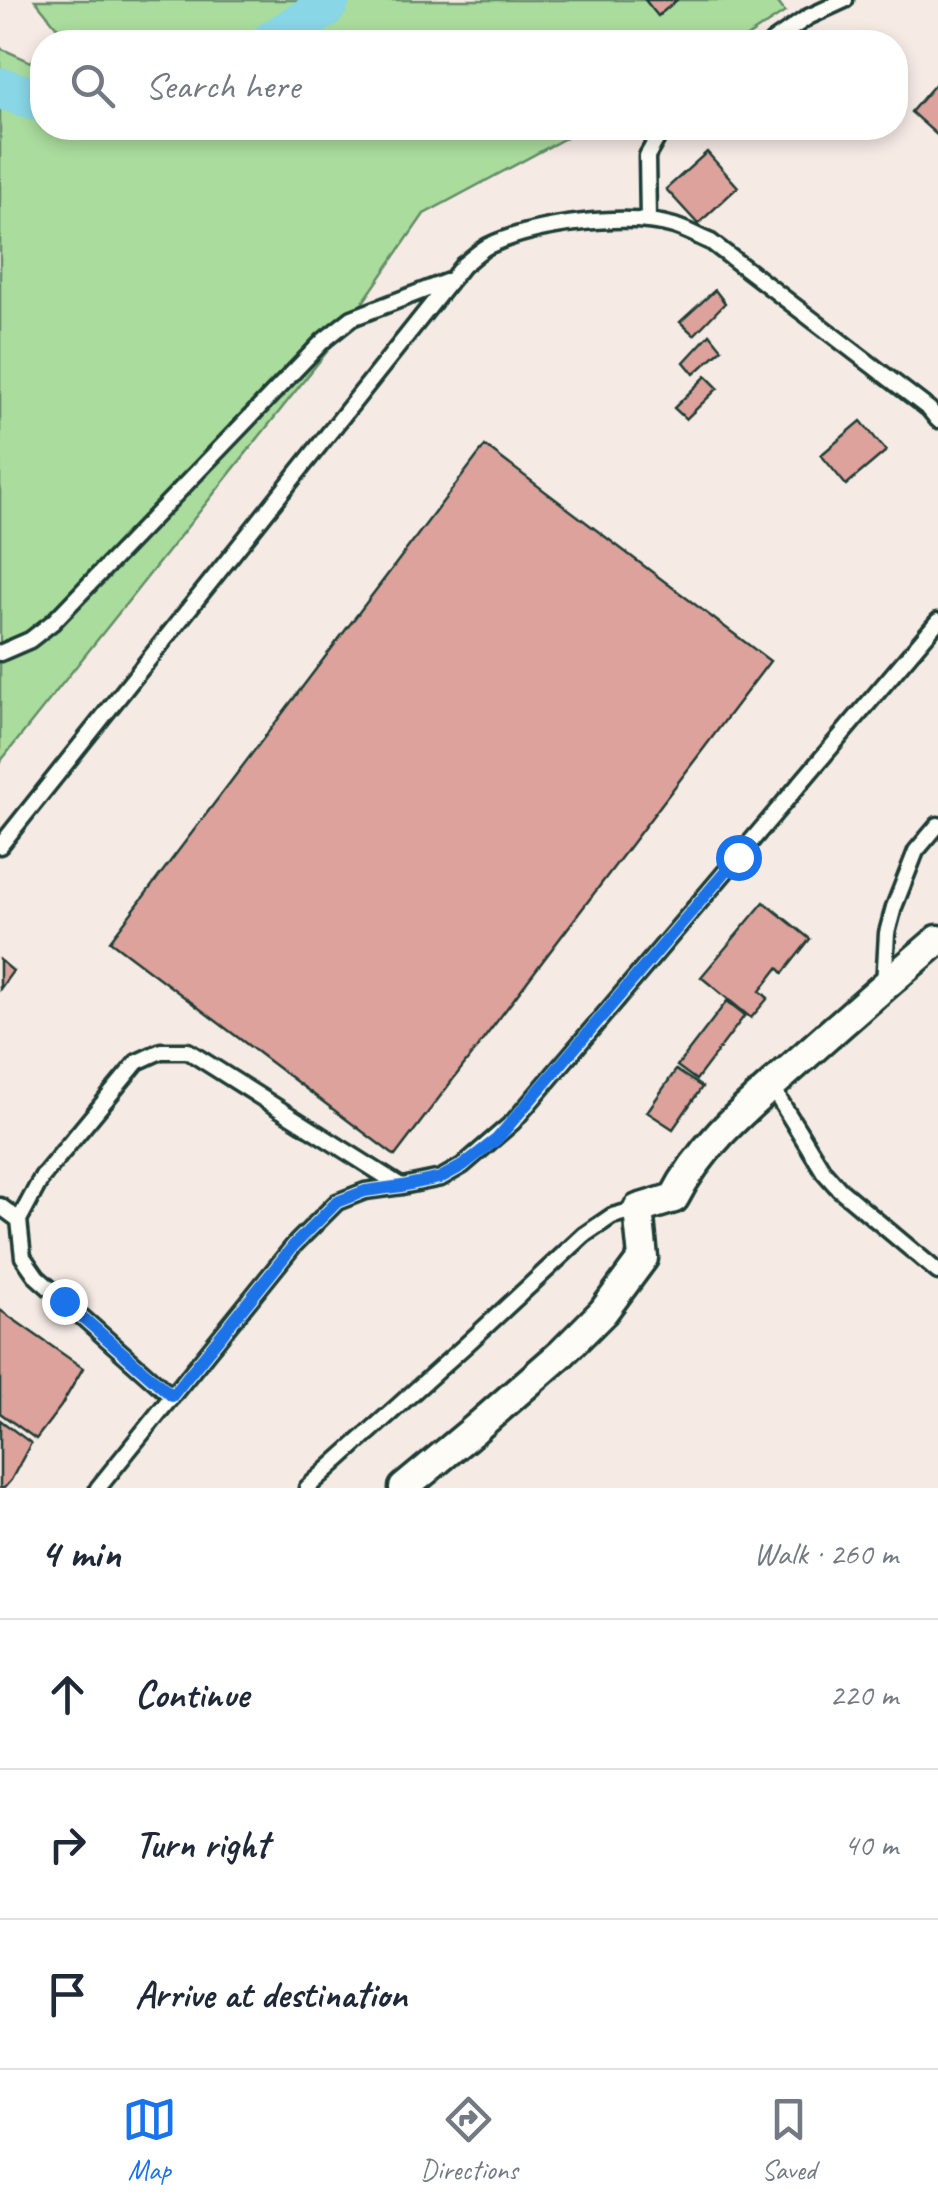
<!DOCTYPE html>
<html lang="en">
<head>
<meta charset="utf-8">
<style>
	:root { --surface:#fff; --page:#f2f2f3; --text:#1f2937; --muted:#747a83; --line:#e0e1e3; --accent:#1a73e8 }
	body { margin:0; font-family:Caveat,sans-serif; background:var(--page); color:var(--text) }
	.stop { position:absolute; width:30px; height:30px; margin:-22px; border:8px solid #1a73e8; border-radius:50%; background:#fff }
	.stop.end { background:#1a73e8; border-color:#fff; box-shadow:0 2px 10px #0008 }
	.list { margin:0; padding:0; list-style:none }
	h2 { display:flex; justify-content:space-between; align-items:center; height:130px; margin:0; padding:0 40px; font-size:42px }
	h2 small { font-size:32px; font-weight:400; color:var(--muted) }
	.list li { display:grid; grid-template-columns:65px 1fr auto; gap:30px; align-items:center; box-sizing:border-box; height:150px; padding:0 40px; border-top:2px solid var(--line) }
	.list b { display:block; font-size:38px; white-space:nowrap }
	.list em { font-size:32px; font-style:normal; color:var(--muted) }
	.icon { flex:none; width:55px; height:55px; fill:none; stroke:currentColor; stroke-width:2; stroke-linecap:round; stroke-linejoin:round }
	.map { position:relative; flex:none; width:938px; height:1488px; overflow:hidden }
	.search { position:absolute; background:var(--surface); box-shadow:0 5px 15px #0003; left:30px; right:30px; top:30px; height:110px; display:flex; align-items:center; gap:25px; box-sizing:border-box; padding:0 35px; border-radius:40px; color:var(--muted); font-size:38px }
	.sheet { height:580px; background:var(--surface) }
	nav { display:flex; justify-content:space-around; align-items:center; box-sizing:border-box; height:140px; border-top:2px solid var(--line); background:var(--surface); font-size:28px; color:var(--muted) }
	nav a { display:grid; justify-items:center; gap:5px }
	nav .on { color:var(--accent) }
	.map>svg:first-child { display:block }
	.green { fill:#aadc9d; stroke:#648c68; stroke-width:2.5 }
	.lines { fill:none; stroke-linecap:round; stroke-linejoin:round }
	.river { stroke:#88d6e6; stroke-width:42 }
	.building { fill:#dca29b; stroke:#1f3d34; stroke-width:2.5 }
	.lane-casing { stroke:#1f3d34; stroke-width:21 }
	.street-casing { stroke:#1f3d34; stroke-width:35 }
	.lane { stroke:#fdfcf7; stroke-width:14 }
	.street { stroke:#fdfcf7; stroke-width:28 }
	.route { stroke:#1a73e8; stroke-width:12 }
</style>
</head>
<body>
<div class="map">
<svg width="938" height="1488" viewBox="0 0 938 1488">
	<rect width="100%" height="100%" fill="#f6eae5"/>
	<filter id="ink" filterUnits="userSpaceOnUse"><feTurbulence type="fractalNoise" baseFrequency=".01" numOctaves="2"/><feDisplacementMap in="SourceGraphic" scale="20" xChannelSelector="R" yChannelSelector="G"/><feConvolveMatrix kernelMatrix="1 2 1 2 8 2 1 2 1" color-interpolation-filters="sRGB"/></filter>
	<g filter="url(#ink)">
		<path class="green" d="M35 0H776L785 12 739 42H46L57 27Z
			M42 47V128H584L424 214 341 334 0 762V48L31 62Z"/>
		<g class="lines">
			<path class="river" d="M271 42 324 8 329 0
				M0 88 42 101"/>
		</g>
		<path class="building" d="M645 0H677L658 16Z
			M938 81V136L911 112Z
			M707 152 738 187 698 224 666 189Z
			M715 290 725 303 694 335 680 322Z
			M710 334 722 349 694 374 684 362Z
			M706 376 718 388 686 419 674 408Z
			M861 421 886 451 846 485 821 455Z
			M485 446 770 661 395 1156 110 941Z
			M764 902 810 939 783 973 778 968 760 991 768 998 751 1018 701 977Z
			M0 960 13 971 0 989Z
			M727 1001 745 1015 696 1080 677 1066Z
			M676 1070 702 1087 673 1129 647 1112Z
			M0 1310 83 1368 61 1406 36 1439 0 1413Z
			M0 1420 31 1443 11 1480 4 1488H0Z"/>
		<g class="lines">
			<defs>
				<path id="lane" d="M772 42 808 17 845 0
					M648 221 647 156 663 128
					M0 653 30 640 53 622 323 341 352 318 451 280
					M0 846 463 265C471 259 479 251 488 246 534 224 625 212 674 226 687 230 699 237 711 242L929 409 938 420
					M884 985 887 933 894 907 916 851 938 825
					M771 1086 824 1172 839 1189 938 1272
					M0 1206 19 1220
					M172 1397 37 1277 23 1257 19 1220 42 1177 137 1062 161 1051H188L401 1186
					M98 1488 294 1245 337 1202 365 1191 402 1186 441 1178 462 1166 513 1122 938 621
					M307 1488 468 1343 584 1235 612 1216 638 1209"/>
				<path id="street" d="M404 1488 475 1429 562 1353 603 1312 643 1258 638 1209 674 1198C703 1141 751 1104 798 1062 844 1021 891 980 938 940"/>
			</defs>
			<use href="#lane" class="lane-casing"/>
			<use href="#street" class="street-casing"/>
			<use href="#lane" class="lane"/>
			<use href="#street" class="street"/>
		</g>
	</g>
	<g class="lines" filter="url(#ink)">
		<path class="route" d="M64 1301 172 1396 294 1245 337 1202 365 1191 402 1186 440 1178 462 1166 497 1139 738 857"/>
	</g>
</svg>
<div class="stop" style="left:738px;top:857px"></div>
<div class="stop end" style="left:64px;top:1301px"></div>
<div class="search"><svg class="icon" aria-label="search" viewBox="0 0 24 24"><circle cx="10" cy="10" r="6"/><path d="M15 15l6 6"/></svg>Search here</div>
</div>
<section class="sheet">
<h2>4 min<small>Walk · 260 m</small></h2>
<ul class="list">
<li><svg class="icon" aria-label="ahead" viewBox="0 0 24 24"><path d="M12 20V5M6 11l6-6 6 6"/></svg><div><b>Continue</b></div><em>220 m</em></li>
<li><svg class="icon" aria-label="right" viewBox="0 0 24 24"><path d="M7 20v-9h11M14 6l5 5-5 5"/></svg><div><b>Turn right</b></div><em>40 m</em></li>
<li><svg class="icon" aria-label="arrive" viewBox="0 0 24 24"><path d="M6 21V4h12l-3 4 3 4H6"/></svg><div><b>Arrive at destination</b></div></li>
</ul>
</section>
<nav>
<a class="on"><svg class="icon" aria-label="map" viewBox="0 0 24 24"><path d="M3 6l6-2 6 2 6-2v14l-6 2-6-2-6 2zM9 4v14M15 6v14"/></svg>Map</a>
<a><svg class="icon" aria-label="directions" viewBox="0 0 24 24"><path d="M12 3l9 9-9 9-9-9zM9 14v-3h6M13 9l2 2-2 2"/></svg>Directions</a>
<a><svg class="icon" aria-label="saved" viewBox="0 0 24 24"><path d="M7 4h10v16l-5-4-5 4z"/></svg>Saved</a>
</nav>
</body>
</html>
